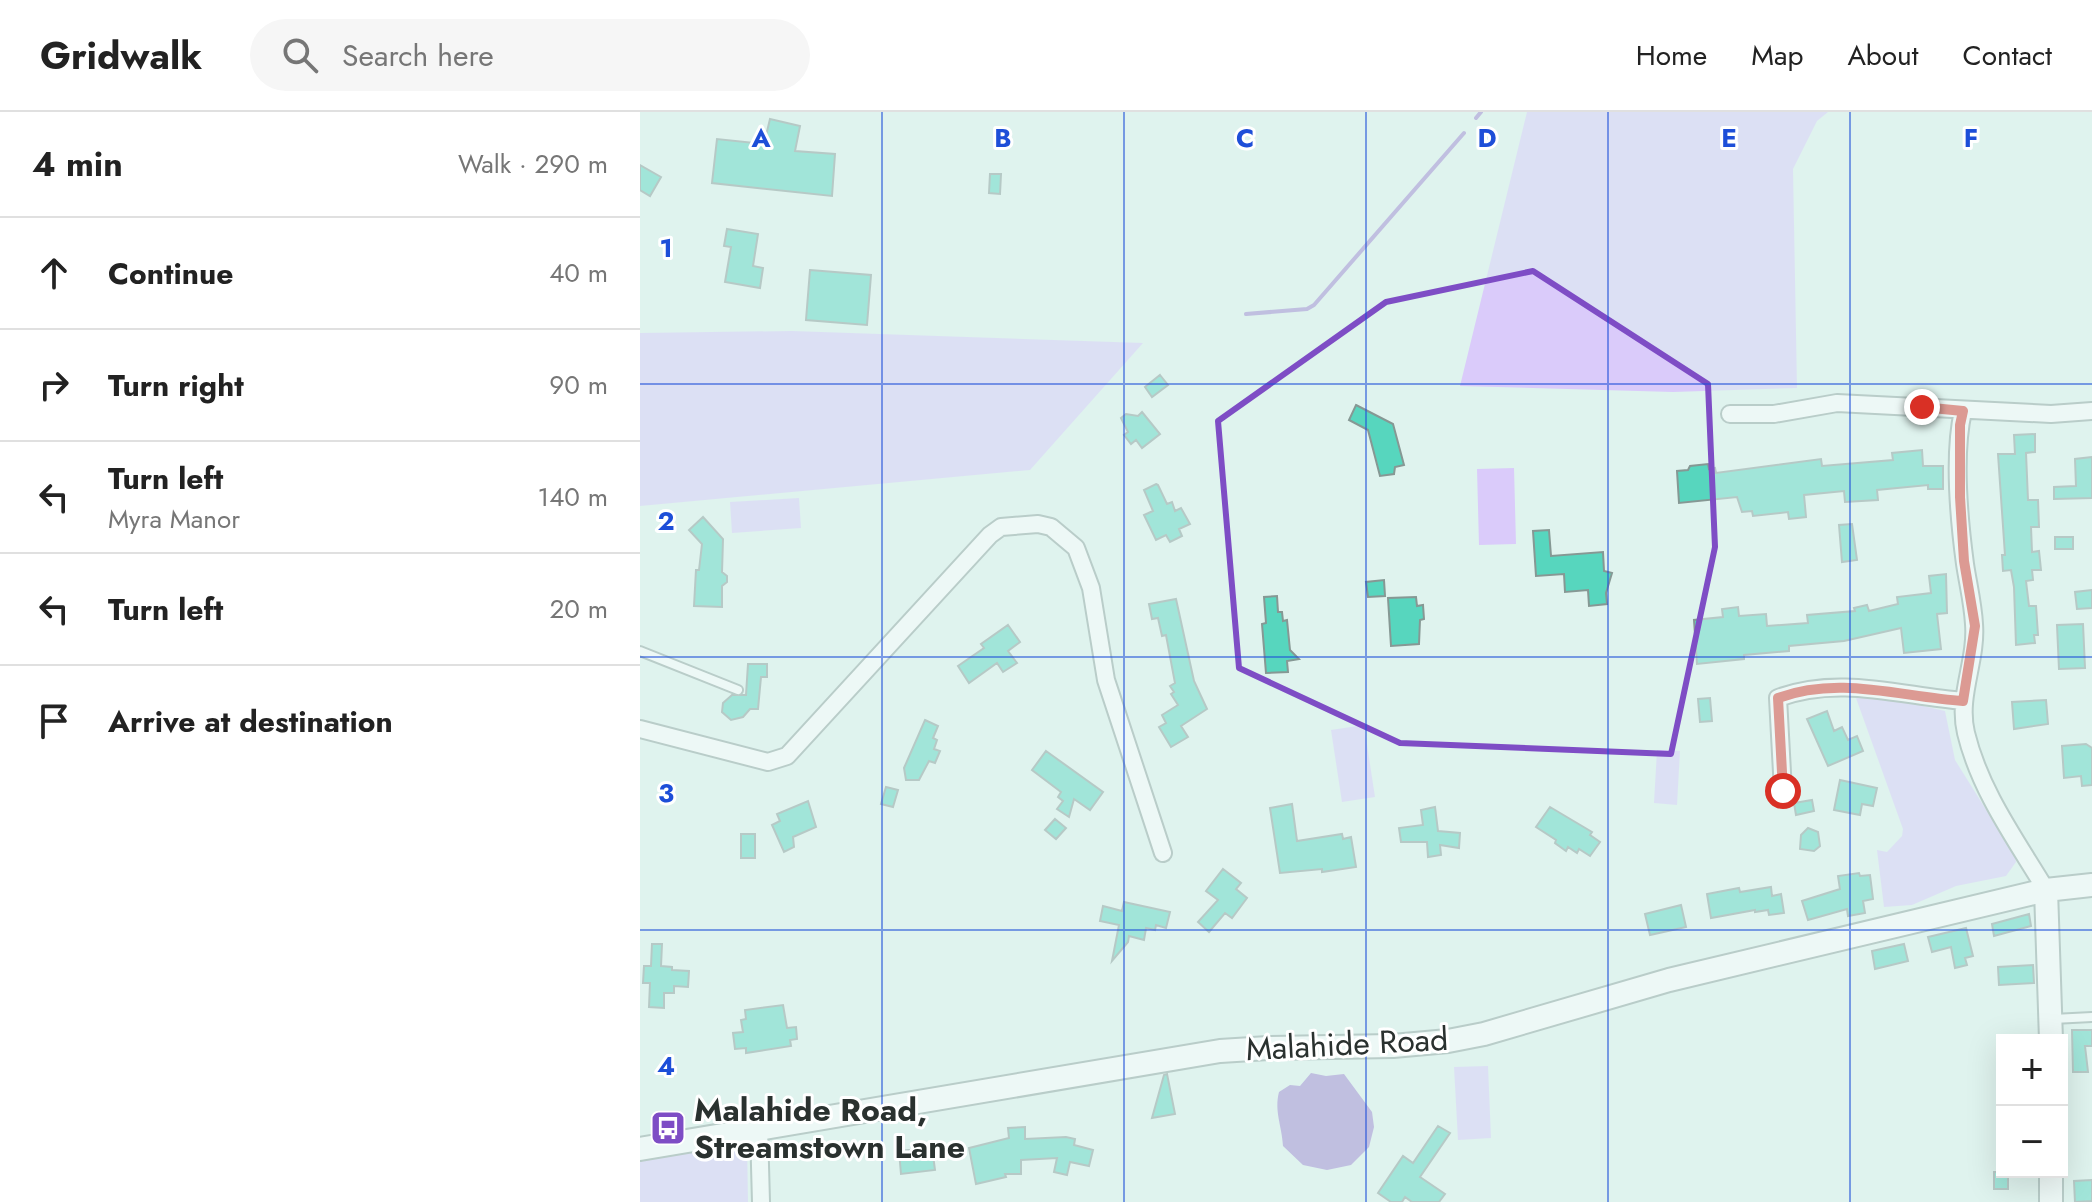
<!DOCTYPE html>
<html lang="en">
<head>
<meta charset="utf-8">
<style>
	:root { --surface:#fff; --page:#f6f6f6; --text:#222; --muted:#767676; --line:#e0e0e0 }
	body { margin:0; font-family:Jost,sans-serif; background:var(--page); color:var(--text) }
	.controls { position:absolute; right:24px; bottom:24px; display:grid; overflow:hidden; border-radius:0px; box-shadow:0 8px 32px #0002 }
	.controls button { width:72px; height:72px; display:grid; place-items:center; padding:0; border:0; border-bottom:2px solid var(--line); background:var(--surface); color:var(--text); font:40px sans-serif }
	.stop { position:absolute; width:24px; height:24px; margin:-18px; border:6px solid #d93025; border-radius:50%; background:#fff }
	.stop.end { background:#d93025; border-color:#fff; box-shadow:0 2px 8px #0008 }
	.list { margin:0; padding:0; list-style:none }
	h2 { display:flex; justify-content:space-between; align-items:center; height:104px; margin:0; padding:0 32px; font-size:34px }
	h2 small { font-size:26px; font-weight:400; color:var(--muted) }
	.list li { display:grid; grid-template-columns:52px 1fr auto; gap:24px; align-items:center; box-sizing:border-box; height:112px; padding:0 32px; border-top:2px solid var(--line) }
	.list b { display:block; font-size:30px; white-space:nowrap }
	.list p { margin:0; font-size:26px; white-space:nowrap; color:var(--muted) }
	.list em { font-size:26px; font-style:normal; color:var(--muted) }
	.icon { flex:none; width:44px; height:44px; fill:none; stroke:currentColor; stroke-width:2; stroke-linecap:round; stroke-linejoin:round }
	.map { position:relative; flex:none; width:1452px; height:1090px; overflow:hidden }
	header { display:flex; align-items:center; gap:48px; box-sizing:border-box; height:112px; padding:0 40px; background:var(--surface); border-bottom:2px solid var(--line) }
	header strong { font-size:38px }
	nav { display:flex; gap:44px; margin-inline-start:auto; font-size:28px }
	.search { width:560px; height:72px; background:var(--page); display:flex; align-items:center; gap:20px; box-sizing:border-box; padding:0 28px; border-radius:44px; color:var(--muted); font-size:30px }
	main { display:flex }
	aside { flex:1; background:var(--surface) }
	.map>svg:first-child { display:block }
	.green { fill:#dacbfa }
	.water { fill:#9b80ce }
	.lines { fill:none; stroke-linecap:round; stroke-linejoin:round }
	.stream { stroke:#9b80ce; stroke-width:4 }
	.building { fill:#57d6be; stroke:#869894; stroke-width:2 }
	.lane-casing { stroke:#8d9f9b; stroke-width:12 }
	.street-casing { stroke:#8d9f9b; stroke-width:20 }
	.secondary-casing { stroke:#8d9f9b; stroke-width:26 }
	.lane { stroke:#fff; stroke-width:8 }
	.street { stroke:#fff; stroke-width:16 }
	.secondary { stroke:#fff; stroke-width:22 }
	.route { stroke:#d93025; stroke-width:10 }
	.marked { fill:none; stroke:#7e4dc5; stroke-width:6; stroke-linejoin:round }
	.grid { fill:none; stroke:#1d4ed8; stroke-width:2; stroke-opacity:0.55 }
	.labels { text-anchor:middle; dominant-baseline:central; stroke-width:6; stroke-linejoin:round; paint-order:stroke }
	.street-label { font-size:32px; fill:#2a312f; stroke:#fff }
	.poi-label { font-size:32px; font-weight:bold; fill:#2a312f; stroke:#fff; text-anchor:start }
	.grid-label { font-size:26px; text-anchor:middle; font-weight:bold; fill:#1d4ed8; stroke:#fff; stroke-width:6; stroke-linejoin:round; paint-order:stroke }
</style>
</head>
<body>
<header>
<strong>Gridwalk</strong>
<div class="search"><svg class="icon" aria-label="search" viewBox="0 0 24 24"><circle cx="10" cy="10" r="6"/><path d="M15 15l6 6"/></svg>Search here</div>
<nav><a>Home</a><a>Map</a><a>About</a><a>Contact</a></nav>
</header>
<main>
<aside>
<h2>4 min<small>Walk · 290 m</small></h2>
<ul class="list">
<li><svg class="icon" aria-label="ahead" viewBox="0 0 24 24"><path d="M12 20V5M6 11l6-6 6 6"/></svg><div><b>Continue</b></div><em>40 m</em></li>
<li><svg class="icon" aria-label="right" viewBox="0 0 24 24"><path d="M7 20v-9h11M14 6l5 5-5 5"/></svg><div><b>Turn right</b></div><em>90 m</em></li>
<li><svg class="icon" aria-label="left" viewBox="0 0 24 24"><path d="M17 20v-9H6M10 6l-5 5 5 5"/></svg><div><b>Turn left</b><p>Myra Manor</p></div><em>140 m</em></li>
<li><svg class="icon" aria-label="left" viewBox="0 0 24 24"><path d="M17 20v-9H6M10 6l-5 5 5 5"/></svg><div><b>Turn left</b></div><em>20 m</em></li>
<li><svg class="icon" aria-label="arrive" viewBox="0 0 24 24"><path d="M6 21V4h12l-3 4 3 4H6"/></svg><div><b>Arrive at destination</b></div></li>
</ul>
</aside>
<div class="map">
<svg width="1452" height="1090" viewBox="0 0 1452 1090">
	<rect width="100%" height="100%" fill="#dff3ee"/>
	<path class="green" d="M887 0H1188L1177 9 1153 57 1157 276 1033 280 820 274Z
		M152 219 503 231 390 358 0 394V221Z
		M874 356 876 432 839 433 837 357Z
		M159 386 161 416 92 421 90 390Z
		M1216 586H1248L1305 599 1315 648 1375 744 1376 750 1366 764 1316 774 1272 793 1244 795 1237 738 1247 740 1262 724 1263 717Z
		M724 613 735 685 702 690 691 618Z
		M1017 638 1040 639 1037 693 1014 691Z
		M848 954 851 1026 818 1028 814 955Z
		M107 1030 108 1090H0V1049Z"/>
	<path class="water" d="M671 961 686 964 704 962 732 1000 734 1015 729 1035 711 1053 687 1058 663 1053 643 1034C642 1014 634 999 639 980L650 973 660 974Z"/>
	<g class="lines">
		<path class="stream" d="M836 6 841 0
			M606 202 667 197 674 193 824 21"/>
	</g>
	<path class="building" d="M130 7 160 14 155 39 195 42 192 84 72 71 77 27 124 32Z
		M0 53 21 65 10 84 0 78Z
		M350 62H361L360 82 349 81Z
		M87 117 118 122 113 154 123 156 120 176 85 170 91 135 84 134Z
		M170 158 231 163 227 213 166 208Z
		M520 263 528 273 512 285 505 275Z
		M716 293 753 312 764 353 755 355 754 362 740 364 728 318 709 308Z
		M502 300 520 322 502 336 496 328 491 332 484 323 488 320 481 306 486 302 498 304Z
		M1395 322V340L1386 341 1388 388H1398L1399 415H1391L1392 440 1399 439 1401 458H1392L1393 468 1386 469 1389 494H1396L1398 523H1394L1395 531 1376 533 1374 475 1371 458 1363 459 1362 443H1365L1358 342H1375L1374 323Z
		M1282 338 1283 354H1303V377H1288V373L1237 378 1238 388 1205 390 1204 379 1164 383 1166 405 1149 407 1148 400 1113 404 1112 399 1102 400 1097 385 1039 391 1037 359 1048 358 1050 354 1068 352 1069 357 1075 356 1076 361 1181 347 1182 354 1253 348 1252 341Z
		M1452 345V386L1414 387V375L1436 374 1435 347Z
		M516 372 518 373 527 392 532 390 535 399 541 396 550 412 539 417 542 424 530 430 526 423 516 428 504 403 513 399 504 378Z
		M63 405 83 427 82 460 87 464V470L82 474V495L54 494 56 458H59L62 432 49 418Z
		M1212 412 1217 448 1202 450 1199 413Z
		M909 418 911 444 963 440 964 459 972 461 966 481 967 492 949 494 948 478 925 480 924 462 896 464 893 419Z
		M1415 425H1433V437H1415Z
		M1306 462 1307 501 1297 502 1301 537 1264 541 1261 516 1204 529 1149 534V539L1104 543V547L1057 552 1054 508 1083 505 1082 497 1098 495 1099 504 1126 502 1127 514 1168 511 1167 503 1215 499 1214 496 1227 493 1229 499 1258 492 1257 485 1291 481 1289 464Z
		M744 468 745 484 728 485 726 470Z
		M1452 478V496L1437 497 1435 480Z
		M637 484 638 500H642L643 509 647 508 650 538 659 547 647 549 648 560 626 561 622 512 626 511 624 485Z
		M776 485 777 494 783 493 784 507 780 508 779 532 751 534 748 486Z
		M536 487 554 569 567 597 541 614 548 625 531 635 519 615 526 611 522 603 538 593 531 582 534 580 530 574 535 571 526 523 522 524 518 506 512 507 509 492Z
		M1443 512 1445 556 1419 557 1417 513Z
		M368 513 380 530 368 539 377 551 363 560 357 551 329 571 318 554 344 536 341 532Z
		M108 552H127V565H121L118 597H110L103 605 91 608 82 600 83 591 92 583H106Z
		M1070 586 1072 609 1060 610 1058 587Z
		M1406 588 1408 612 1374 617 1372 590Z
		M1187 599 1194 619 1202 615 1208 628 1217 624 1223 639 1188 654 1167 607Z
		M285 608 298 614 293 626 297 628 294 637 300 639 295 651 289 649 279 668H266L264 656Z
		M1446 632 1452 636V673L1442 674 1441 664 1424 666 1422 634Z
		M406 639 463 680 450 698 434 687 429 705 417 697 423 689 418 685 421 680 392 658Z
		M1200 668 1237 676 1233 694 1222 692 1220 703 1194 698Z
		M246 675 258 678 253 695 241 692Z
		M1172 688 1174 699 1156 703 1154 691Z
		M168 689 176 715 153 725 154 735 144 740 132 713 140 709 137 702Z
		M652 692 657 729 702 722 703 727 711 725 716 755 682 760V757L640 761 630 696Z
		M795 695 798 719 820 721 819 736 800 733 801 743 788 745 787 730H761L759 716 783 713 781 698Z
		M910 695 952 720 950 723 960 730 950 744 939 737 937 741 928 735 926 739 915 731 916 728 896 715Z
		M415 707 426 716 416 727 405 718Z
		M1168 716 1178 720 1180 734 1174 739 1160 737 1161 723Z
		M101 722H115V746H101Z
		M583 757 601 771 596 777 607 786 592 806 585 801 569 820 558 810 578 788 566 779Z
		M1219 761 1220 764 1230 763 1233 787 1223 789 1225 801 1208 804 1207 797 1168 808 1162 789 1200 777 1198 764Z
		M1131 775 1132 784 1141 782 1144 801 1129 803 1128 798 1115 800V798L1071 806 1067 782 1099 776 1100 780Z
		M484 790 530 800 526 816 516 813 515 818 506 816 504 828 489 824 488 830 472 849 479 813 460 809 463 794 482 799Z
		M1041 793 1046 815 1010 823 1005 802Z
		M1389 802 1391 814 1354 824 1352 812Z
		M1326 816 1333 844 1325 846 1327 853 1315 856 1311 835 1292 840 1288 825Z
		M12 832H22L21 854 32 855V858L49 859 48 875 34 874V881H24V896L9 895 10 871H3L4 854H11Z
		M1264 832 1268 849 1235 857 1232 839Z
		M1393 853 1394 871 1359 873 1358 855Z
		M143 893 147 916 156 915 157 927 150 928 151 934 106 941V936L95 937 93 921 103 920 101 908 106 907 105 898Z
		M1432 918H1452V934H1445L1448 960H1433Z
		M527 962 535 1002 512 1006 524 963Z
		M798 1014 810 1021 780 1065 805 1082 799 1090H772L765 1085 762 1090H751L738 1081 763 1044 773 1051Z
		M385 1015V1027L426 1025 435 1027 434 1033 453 1038 449 1054 430 1050 427 1063 414 1060 417 1046 381 1048V1062H365L366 1065 336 1072 329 1036 369 1026 368 1016Z
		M292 1036 295 1058 261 1062 259 1039Z
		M1354 1060H1368V1077H1354Z
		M1452 1068V1089L1435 1090 1434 1069Z"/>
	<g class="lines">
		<defs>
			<path id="lane" d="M0 539 98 578
				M1413 907 1452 905"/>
			<path id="street" d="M1323 299C1313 343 1319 407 1325 452 1328 472 1333 492 1334 512 1337 549 1317 584 1326 621 1340 679 1376 728 1406 778
				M1090 302H1134L1197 291 1411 302 1452 299
				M0 617 128 650 147 644 350 423 361 415 398 412 411 415 436 436 451 476 466 568 523 741
				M1143 679 1138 586C1199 563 1261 584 1323 589
				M119 1017 121 1090"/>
			<path id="secondary" d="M1406 778 1411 928
				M0 1037 580 939 628 936 753 934 808 929 844 922 1029 868 1406 778 1452 773
				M1411 1060V1090"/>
		</defs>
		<use href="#lane" class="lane-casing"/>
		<use href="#street" class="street-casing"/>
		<use href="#secondary" class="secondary-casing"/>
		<use href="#lane" class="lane"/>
		<use href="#street" class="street"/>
		<use href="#secondary" class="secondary"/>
	</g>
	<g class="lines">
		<path class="route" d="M1143 679 1138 586C1199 563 1261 585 1323 589L1335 514 1324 449 1320 385V313L1323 299 1282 295"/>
	</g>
	<path d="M0 0H1452V1090H0ZM893 159 1068 272 1075 435 1031 642 760 631 599 556 578 309 746 190Z" fill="#dff3ee" fill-opacity=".55" fill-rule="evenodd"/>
	<path class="marked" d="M893 159 1068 272 1075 435 1031 642 760 631 599 556 578 309 746 190Z"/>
	<path class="grid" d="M242 0V1090M484 0V1090M726 0V1090M968 0V1090M1210 0V1090M0 272H1452M0 545H1452M0 818H1452"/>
	<defs>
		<symbol id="bus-square" viewBox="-11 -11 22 22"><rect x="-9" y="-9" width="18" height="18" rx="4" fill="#7e4dc5" stroke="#fff"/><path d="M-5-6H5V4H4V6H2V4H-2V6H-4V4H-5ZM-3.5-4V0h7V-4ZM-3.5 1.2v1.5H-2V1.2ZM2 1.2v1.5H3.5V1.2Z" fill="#fff"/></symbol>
	</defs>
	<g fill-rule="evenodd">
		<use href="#bus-square" x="8" y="996" width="40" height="40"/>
	</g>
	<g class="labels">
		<g class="street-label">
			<text transform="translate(707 932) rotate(-3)">Malahide Road</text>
		</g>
		<g class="poi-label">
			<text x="54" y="998">Malahide Road,<tspan x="54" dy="37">Streamstown Lane</tspan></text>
		</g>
	</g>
	<g class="grid-label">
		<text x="121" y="35">A</text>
		<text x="363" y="35">B</text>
		<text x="605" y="35">C</text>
		<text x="847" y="35">D</text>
		<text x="1089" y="35">E</text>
		<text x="1331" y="35">F</text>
		<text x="26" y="145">1</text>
		<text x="26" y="418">2</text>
		<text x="26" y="690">3</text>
		<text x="26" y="963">4</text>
	</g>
</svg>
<div class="controls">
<button>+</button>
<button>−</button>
</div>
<div class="stop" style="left:1143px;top:679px"></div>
<div class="stop end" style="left:1282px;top:295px"></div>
</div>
</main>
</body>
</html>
